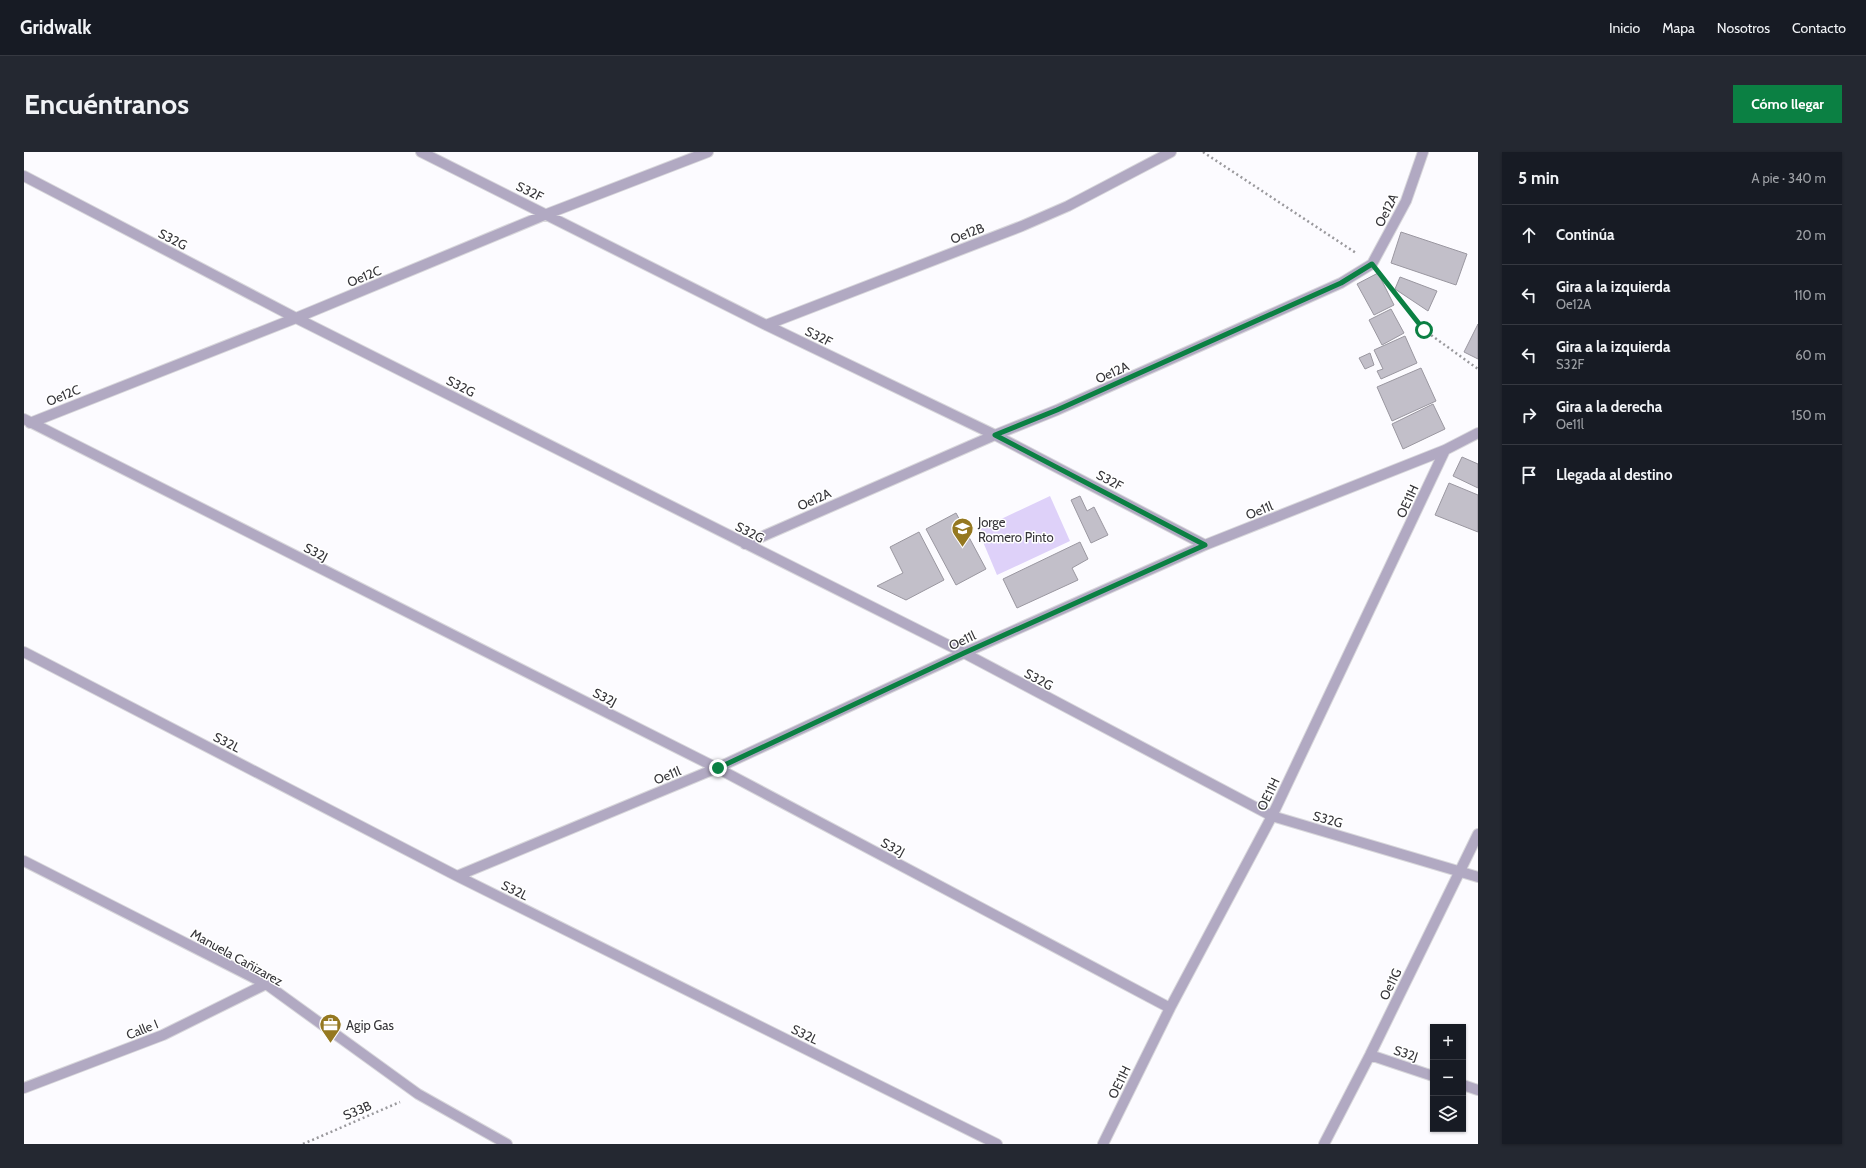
<!DOCTYPE html>
<html lang="es">
<head>
<meta charset="utf-8">
<style>
	:root { --surface:#171b24; --page:#242831; --text:#f1f3f6; --muted:#9ea1a6; --line:#363941; --accent:#0b8043 }
	body { margin:0; font-family:Cabin,sans-serif; background:var(--page); color:var(--text) }
	.controls { position:absolute; right:12px; bottom:12px; display:grid; overflow:hidden; border-radius:0px; box-shadow:0 1px 3px #0004 }
	.controls button { width:36px; height:36px; display:grid; place-items:center; padding:0; border:0; border-bottom:1px solid var(--line); background:var(--surface); color:var(--text); font:20px sans-serif }
	.stop { position:absolute; width:12px; height:12px; margin:-9px; border:3px solid #0b8043; border-radius:50%; background:#fff }
	.stop.end { background:#0b8043; border-color:#fff; box-shadow:0 1px 4px #0008 }
	.list { margin:0; padding:0; list-style:none }
	h2 { display:flex; justify-content:space-between; align-items:center; height:52px; margin:0; padding:0 16px; font-size:17px }
	h2 small { font-size:13px; font-weight:400; color:var(--muted) }
	.list li { display:grid; grid-template-columns:26px 1fr auto; gap:12px; align-items:center; box-sizing:border-box; height:60px; padding:0 16px; border-top:1px solid var(--line) }
	.list b { display:block; font-size:15px; white-space:nowrap }
	.list p { margin:0; font-size:13px; white-space:nowrap; color:var(--muted) }
	.list em { font-size:13px; font-style:normal; color:var(--muted) }
	.icon { flex:none; width:22px; height:22px; fill:none; stroke:currentColor; stroke-width:2; stroke-linecap:round; stroke-linejoin:round }
	.map { position:relative; flex:none; width:1454px; height:992px; overflow:hidden; border-radius:0px }
	header { display:flex; align-items:center; gap:24px; box-sizing:border-box; height:56px; padding:0 20px; background:var(--surface); border-bottom:1px solid var(--line) }
	header strong { font-size:19px }
	nav { display:flex; gap:22px; margin-inline-start:auto; font-size:14px }
	.intro { display:flex; align-items:center; justify-content:space-between; box-sizing:border-box; height:96px; padding:0 24px }
	h1 { margin:0; font-size:28px }
	.button { padding:10px 18px; border-radius:0px; background:var(--accent); color:#fff; font-size:14px; font-weight:700 }
	main { display:flex; gap:24px; padding:0 24px }
	aside { flex:1; background:var(--surface); border-radius:0px; box-shadow:0 1px 3px #0004 }
	.map>svg:first-child { display:block }
	.green { fill:#ded1f9 }
	.building { fill:#c2bfc9; stroke:#9a97a0 }
	.lines { fill:none; stroke-linecap:round; stroke-linejoin:round }
	.minor-casing { stroke:#d8d7db; stroke-width:12 }
	.path { stroke:#9a999d; stroke-width:2.5; stroke-dasharray:2 3; stroke-linecap:butt }
	.minor { stroke:#b1a9c2; stroke-width:10 }
	.route { stroke:#0b8043; stroke-width:5 }
	.labels { text-anchor:middle; dominant-baseline:central; stroke-width:3; stroke-linejoin:round; paint-order:stroke }
	.street-label { font-size:13px; fill:#363539; stroke:#fff }
	.poi-label { font-size:13px; fill:#363539; stroke:#fff; text-anchor:start }
</style>
</head>
<body>
<header>
<strong>Gridwalk</strong>
<nav><a>Inicio</a><a>Mapa</a><a>Nosotros</a><a>Contacto</a></nav>
</header>
<div class="intro"><h1>Encuéntranos</h1><a class="button">Cómo llegar</a></div>
<main>
<div class="map">
<svg width="1454" height="992" viewBox="0 0 1454 992">
	<rect width="100%" height="100%" fill="#fcfbff"/>
	<path class="green" d="M1026 344 1046 389 973 423 954 378Z"/>
	<path class="building" d="M1377 80 1443 102 1432 133 1367 111Z
		M1354 121 1370 153 1350 163 1333 132Z
		M1376 125 1413 139 1404 159 1371 137Z
		M1367 157 1380 181 1358 193 1345 168Z
		M1454 172V207L1440 200Z
		M1381 184 1393 211 1357 227 1353 219 1359 217 1350 198Z
		M1346 201 1350 213 1341 217 1335 206Z
		M1397 216 1412 249 1368 269 1353 235Z
		M1409 252 1421 277 1379 297 1368 272Z
		M1438 305 1454 312V336L1429 324Z
		M1425 331 1454 343V380L1411 363Z
		M1056 344 1063 359 1070 355 1084 383 1067 391 1047 348Z
		M932 361 962 417 932 433 902 377Z
		M895 380 920 428 882 448 853 434 879 421 866 395Z
		M1056 390 1064 407 1048 416 1054 428 993 456 979 427Z"/>
	<g class="lines">
		<defs>
			<path id="minor" d="M397 0 742 173 971 283 1181 393
				M0 24 272 166 940 501 1248 664 1454 725
				M742 173 998 74 1044 54 1147 0
				M0 267 693 616 1146 856
				M6 271 272 166 523 62 684 0
				M721 392 971 283 1033 258 1317 131 1348 112 1382 49 1399 0
				M0 500 433 724 973 992
				M0 709 242 832 394 942 483 992
				M433 724 693 616 940 501 1181 393 1421 298 1454 281
				M1346 903 1409 924
				M1439 933 1454 938
				M0 936 139 883 242 832
				M1079 992 1146 856 1248 664 1421 298
				M1300 992 1346 903 1454 682"/>
		</defs>
		<use href="#minor" class="minor-casing"/>
		<path class="path" d="M1179 0 1332 101
			M1359 126 1400 178 1454 217
			M279 992 376 950"/>
		<use href="#minor" class="minor"/>
	</g>
	<g class="lines">
		<path class="route" d="M694 616 940 501 1181 393 971 283 1033 258 1317 131 1348 112 1400 178"/>
	</g>
	<defs>
		<symbol id="school-pin" viewBox="-11 -11 22 30"><path d="M0 17L-7.5 6A9.5 9.5 0 1 1 7.5 6Z" fill="#957820" stroke="#fff"/><path d="M0-5L7-2L0 1L-7-2ZM-4 1L0 2.5L4 1V4Q0 6-4 4Z" fill="#fff"/></symbol>
		<symbol id="office-pin" viewBox="-11 -11 22 30"><path d="M0 17L-7.5 6A9.5 9.5 0 1 1 7.5 6Z" fill="#957820" stroke="#fff"/><path d="M-6-3h4V-5.5h4V-3h4V5H-6ZM-1-4.5V-3h2v-1.5ZM-6 0V1H6V0Z" fill="#fff"/></symbol>
	</defs>
	<g fill-rule="evenodd">
		<use href="#school-pin" x="926" y="364" width="25" height="34"/>
		<use href="#office-pin" x="294" y="860" width="25" height="34"/>
	</g>
	<g class="labels">
		<g class="street-label">
			<text transform="translate(506 39) rotate(26)">S32F</text>
			<text transform="translate(1362 58) rotate(-63)">Oe12A</text>
			<text transform="translate(943 81) rotate(-21)">Oe12B</text>
			<text transform="translate(149 87) rotate(27)">S32G</text>
			<text transform="translate(340 124) rotate(-22)">Oe12C</text>
			<text transform="translate(795 184) rotate(26)">S32F</text>
			<text transform="translate(1088 220) rotate(-24)">Oe12A</text>
			<text transform="translate(437 234) rotate(27)">S32G</text>
			<text transform="translate(39 243) rotate(-22)">Oe12C</text>
			<text transform="translate(1086 328) rotate(28)">S32F</text>
			<text transform="translate(790 347) rotate(-24)">Oe12A</text>
			<text transform="translate(1383 349) rotate(-65)">OE11H</text>
			<text transform="translate(1235 358) rotate(-22)">Oe11l</text>
			<text transform="translate(726 380) rotate(27)">S32G</text>
			<text transform="translate(292 400) rotate(27)">S32J</text>
			<text transform="translate(938 488) rotate(-25)">Oe11l</text>
			<text transform="translate(1015 527) rotate(28)">S32G</text>
			<text transform="translate(581 545) rotate(27)">S32J</text>
			<text transform="translate(203 590) rotate(27)">S32L</text>
			<text transform="translate(643 623) rotate(-22)">Oe11l</text>
			<text transform="translate(1244 642) rotate(-64)">OE11H</text>
			<text transform="translate(1304 667) rotate(16)">S32G</text>
			<text transform="translate(869 695) rotate(28)">S32J</text>
			<text transform="translate(491 738) rotate(26)">S32L</text>
			<text transform="translate(213 805) rotate(29)">Manuela Cañizarez</text>
			<text transform="translate(1366 832) rotate(-64)">Oe11G</text>
			<text transform="translate(118 877) rotate(-22)">Calle I</text>
			<text transform="translate(781 882) rotate(26)">S32L</text>
			<text transform="translate(1382 901) rotate(18)">S32J</text>
			<text transform="translate(1095 930) rotate(-64)">OE11H</text>
			<text transform="translate(333 958) rotate(-23)">S33B</text>
		</g>
		<g class="poi-label">
			<text x="954" y="370">Jorge<tspan x="954" dy="15">Romero Pinto</tspan></text>
			<text x="322" y="873">Agip Gas</text>
		</g>
	</g>
</svg>
<div class="controls">
<button>+</button>
<button>−</button>
<button><svg class="icon" aria-label="layers" viewBox="0 0 24 24"><path d="M12 4l9 5-9 5-9-5zM3 14l9 5 9-5"/></svg></button>
</div>
<div class="stop" style="left:1400px;top:178px"></div>
<div class="stop end" style="left:694px;top:616px"></div>
</div>
<aside>
<h2>5 min<small>A pie · 340 m</small></h2>
<ul class="list">
<li><svg class="icon" aria-label="ahead" viewBox="0 0 24 24"><path d="M12 20V5M6 11l6-6 6 6"/></svg><div><b>Continúa</b></div><em>20 m</em></li>
<li><svg class="icon" aria-label="left" viewBox="0 0 24 24"><path d="M17 20v-9H6M10 6l-5 5 5 5"/></svg><div><b>Gira a la izquierda</b><p>Oe12A</p></div><em>110 m</em></li>
<li><svg class="icon" aria-label="left" viewBox="0 0 24 24"><path d="M17 20v-9H6M10 6l-5 5 5 5"/></svg><div><b>Gira a la izquierda</b><p>S32F</p></div><em>60 m</em></li>
<li><svg class="icon" aria-label="right" viewBox="0 0 24 24"><path d="M7 20v-9h11M14 6l5 5-5 5"/></svg><div><b>Gira a la derecha</b><p>Oe11l</p></div><em>150 m</em></li>
<li><svg class="icon" aria-label="arrive" viewBox="0 0 24 24"><path d="M6 21V4h12l-3 4 3 4H6"/></svg><div><b>Llegada al destino</b></div></li>
</ul>
</aside>
</main>
</body>
</html>
